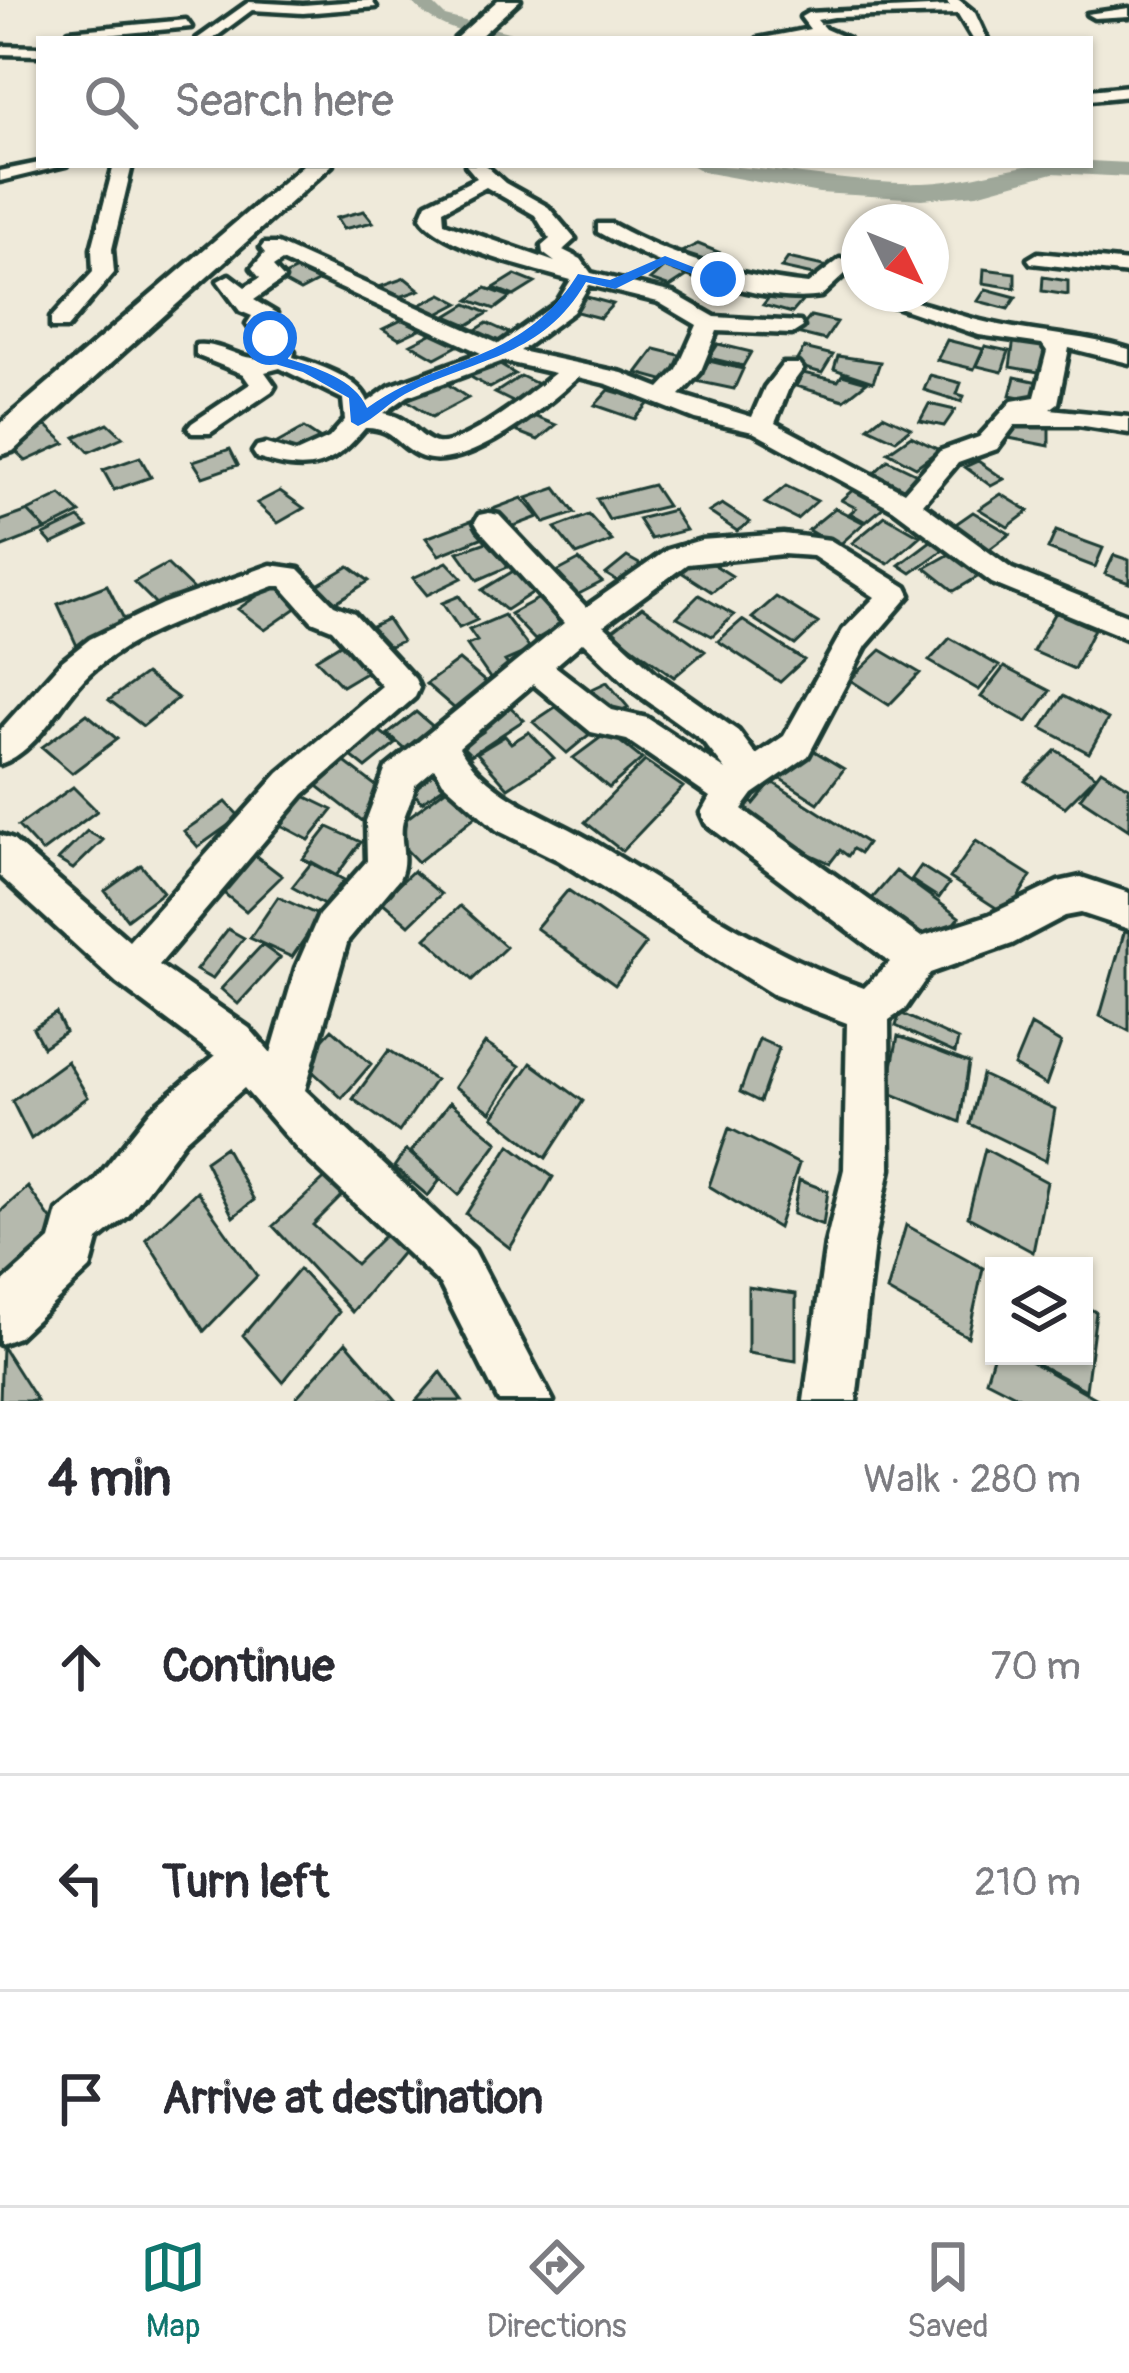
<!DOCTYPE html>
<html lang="en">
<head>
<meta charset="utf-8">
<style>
	:root { --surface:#fff; --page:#f7f7f7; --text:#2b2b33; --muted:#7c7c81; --line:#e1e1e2; --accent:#0f766e }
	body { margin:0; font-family:Pangolin,sans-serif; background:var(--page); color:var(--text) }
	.controls { position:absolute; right:36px; bottom:36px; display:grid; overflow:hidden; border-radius:0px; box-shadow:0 3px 9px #0004 }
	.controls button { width:108px; height:108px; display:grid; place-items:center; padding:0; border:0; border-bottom:3px solid var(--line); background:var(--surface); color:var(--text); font:60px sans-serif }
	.compass { position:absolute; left:841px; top:204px; width:108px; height:108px; border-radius:50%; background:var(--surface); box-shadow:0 3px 9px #0004; rotate:133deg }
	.stop { position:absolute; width:36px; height:36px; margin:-27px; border:9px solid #1a73e8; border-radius:50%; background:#fff }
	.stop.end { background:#1a73e8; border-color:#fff; box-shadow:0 3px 12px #0008 }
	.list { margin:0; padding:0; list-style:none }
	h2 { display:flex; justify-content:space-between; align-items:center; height:156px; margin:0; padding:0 48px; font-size:51px }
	h2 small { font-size:39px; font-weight:400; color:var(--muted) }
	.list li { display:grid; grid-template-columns:78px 1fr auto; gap:36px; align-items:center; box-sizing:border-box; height:216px; padding:0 48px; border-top:3px solid var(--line) }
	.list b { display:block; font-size:45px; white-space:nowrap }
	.list em { font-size:39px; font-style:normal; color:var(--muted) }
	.icon { flex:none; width:66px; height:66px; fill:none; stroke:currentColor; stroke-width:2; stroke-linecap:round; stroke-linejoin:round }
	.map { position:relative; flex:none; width:1129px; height:1401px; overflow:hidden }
	.search { position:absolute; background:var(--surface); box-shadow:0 3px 9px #0004; left:36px; right:36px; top:36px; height:132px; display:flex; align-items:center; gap:30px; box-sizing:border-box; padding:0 42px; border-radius:0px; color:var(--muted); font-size:45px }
	.sheet { height:804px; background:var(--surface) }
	nav { display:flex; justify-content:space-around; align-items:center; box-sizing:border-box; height:168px; border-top:3px solid var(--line); background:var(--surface); font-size:33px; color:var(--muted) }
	nav a { display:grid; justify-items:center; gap:6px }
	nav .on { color:var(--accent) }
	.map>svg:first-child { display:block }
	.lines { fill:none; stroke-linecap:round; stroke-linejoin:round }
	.river { fill:#9fa89a; fill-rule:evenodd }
	.building { fill:#b5b9ad; stroke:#1f3d34; stroke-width:3 }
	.minor-casing { stroke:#1f3d34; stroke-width:9 }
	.highway-casing { stroke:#1f3d34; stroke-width:9 }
	.minor { fill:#fcf5e5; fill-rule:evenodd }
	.highway { fill:#fcf5e5; fill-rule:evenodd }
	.route { fill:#1a73e8 }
</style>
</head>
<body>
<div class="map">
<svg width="1129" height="1401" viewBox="0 0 1129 1401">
	<rect width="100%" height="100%" fill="#efeada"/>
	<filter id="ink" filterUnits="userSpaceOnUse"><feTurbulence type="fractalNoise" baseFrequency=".00833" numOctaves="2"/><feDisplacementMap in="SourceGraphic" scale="24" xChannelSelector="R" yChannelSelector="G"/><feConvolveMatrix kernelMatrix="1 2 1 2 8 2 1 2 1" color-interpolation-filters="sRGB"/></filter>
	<g filter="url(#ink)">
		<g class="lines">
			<path class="river" d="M410 0H429L445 16 536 39C490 39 440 36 410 0Z
				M1090 161 1129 163V177L1053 173 977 194 922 199 819 193 703 172 691 165C769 165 845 185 923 183 959 182 990 172 1025 166 1045 162 1069 165 1090 165Z"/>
		</g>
		<path class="building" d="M364 211 373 222 343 229 336 218Z
			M698 244 718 252 696 264 677 254Z
			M788 258 828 267 822 277 781 268Z
			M667 264 690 274 670 287 650 280Z
			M299 269 321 280 300 291 278 279Z
			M984 269 1015 273V288L983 283Z
			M515 275 535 283 514 296 494 288Z
			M1043 277 1068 281V295L1042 291Z
			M405 278 420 290 394 299 379 287Z
			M486 288 511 297 495 309 469 300Z
			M986 289 1016 297 1008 309 978 301Z
			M774 291 805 298 792 313 763 305Z
			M442 294 459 303 438 314 420 305Z
			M583 296 613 304 600 318 569 310Z
			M467 304 488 313 468 325 447 316Z
			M811 316 837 322 825 340 797 333Z
			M404 319 420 329 399 339 383 329Z
			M487 323 511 334 490 347 466 336Z
			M437 331 461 344 435 358 411 344Z
			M1014 338 1044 343V373L1010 367Z
			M947 340 983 349 974 369 937 360Z
			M718 344 751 352 743 366 709 358Z
			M985 346 1009 351 1002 372 977 366Z
			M804 348 833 355 822 373 794 365Z
			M655 349 683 356 666 381 637 373Z
			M838 356 880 362 873 382 834 369Z
			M709 361 743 369 734 389 696 381Z
			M495 362 515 374 490 388 469 376Z
			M803 373 838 381 842 375 867 382 844 400 796 386Z
			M930 375 961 383 957 394 964 396 962 402 924 390Z
			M521 376 542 386 517 404 495 393Z
			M1015 377 1043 383 1039 401 1010 395Z
			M443 381 468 398 432 417 407 400Z
			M609 390 650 402 635 419 595 405Z
			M929 404 955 410 944 426 920 421Z
			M531 415 556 425 538 440 513 430Z
			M883 415 911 428 896 440 868 427Z
			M1010 420 1049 427V446L1009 438Z
			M108 423 123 437 89 452 75 437Z
			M47 426 65 443 26 461 8 444Z
			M304 428 322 440 295 455 277 443Z
			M911 436 939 450 916 467 888 452Z
			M230 449 238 465 203 477 193 461Z
			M140 457 151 477 114 490 103 470Z
			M888 460 921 476 903 494 870 477Z
			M978 461 1004 479 991 486 965 467Z
			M653 485 667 506 609 520 597 499Z
			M786 486 817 501 797 519 765 503Z
			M556 488 575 513 545 523 527 498Z
			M855 488 886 505 866 522 850 513 856 508 841 500Z
			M280 491 304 508 278 523 257 503Z
			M1001 494 1029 511 1008 527 979 509Z
			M61 495 80 513 46 530 28 511Z
			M522 498 538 517 509 528 493 509Z
			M722 504 750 522 737 531 709 512Z
			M835 508 864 523 837 547 808 530Z
			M673 510 686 530 651 539 638 519Z
			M28 511 46 530 0 548V521Z
			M973 512 1010 534 987 551 950 528Z
			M589 515 612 541 577 555 555 528Z
			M885 516 920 536 888 564 852 543Z
			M79 518 88 527 52 544 44 535Z
			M473 520 486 536 439 555 426 538Z
			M1056 531 1103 548 1095 567 1048 549Z
			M936 537 949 546 911 573 899 565Z
			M495 539 517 563 478 580 458 552Z
			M697 554 732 576 712 592 678 570Z
			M950 554 979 576 954 591 925 568Z
			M1114 555 1129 560V583L1105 574Z
			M627 557 643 566 622 584 606 574Z
			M579 560 602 582 571 598 549 576Z
			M447 562 462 578 427 595 413 578Z
			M167 564 202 598 169 617 134 582Z
			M349 566 369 581 336 602 316 586Z
			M515 570 538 589 506 610 482 590Z
			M277 582 304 603 265 630 238 609Z
			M107 585 128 627 78 648 58 604Z
			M699 595 734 615 712 636 677 617Z
			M459 596 477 620 459 628 442 603Z
			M543 596 569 620 535 640 510 614Z
			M776 597 818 623 795 645 752 618Z
			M642 607 705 651 674 677 611 631Z
			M1055 612 1094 629 1074 669 1033 651Z
			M504 615 531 650 505 661 515 674 494 684 467 645 477 641 469 630Z
			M387 619 402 641 376 652 361 631Z
			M742 620 804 660 780 682 718 641Z
			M950 638 999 666 979 690 929 661Z
			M342 643 369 670 342 686 316 659Z
			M881 650 920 673 889 705 850 680Z
			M459 660 489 685 455 709 426 684Z
			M1004 667 1050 691 1027 722 981 697Z
			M145 674 178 698 143 726 109 700Z
			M607 682 628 707 609 717 588 691Z
			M1063 696 1108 719 1089 753 1042 728Z
			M501 698 524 720 471 755 462 746 484 731 481 728 488 723 477 713Z
			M563 702 597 728 567 753 533 722Z
			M416 712 443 735 415 758 388 734Z
			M87 714 117 739 72 773 42 747Z
			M371 724 396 744 366 768 340 747Z
			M529 732 554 758 508 788 477 753 505 736 511 743Z
			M608 732 642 759 609 788 573 758Z
			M806 746 844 769 818 803 779 778Z
			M1056 750 1096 776 1065 807 1025 781Z
			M338 757 392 798 365 823 310 780Z
			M645 761 683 787 622 851 585 822Z
			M435 762 453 780 422 802 404 783Z
			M1101 770 1129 787V830L1080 798Z
			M456 781 485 809 418 862 389 832Z
			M772 782 867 843 860 853 853 849 848 856 840 850 830 863 799 849 793 857 773 844 780 835 759 822 725 813 740 795 754 804Z
			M73 787 97 811 42 852 18 826Z
			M300 794 333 810 309 840 277 823Z
			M226 802 240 817 198 847 184 831Z
			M328 827 361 842 336 876 303 859Z
			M87 831 103 840 73 869 58 860Z
			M976 841 1031 876 1007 915 950 878Z
			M252 853 282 876 246 911 216 887Z
			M312 862 344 880 324 905 292 887Z
			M141 865 163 892 127 919 105 891Z
			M921 866 949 884 939 898 911 880Z
			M413 871 441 894 409 925 381 901Z
			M896 871 959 917 934 949 870 901Z
			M568 890 646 944 615 985 536 928Z
			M278 897 320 916 292 957 250 938Z
			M460 906 506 947 472 980 426 938Z
			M1126 926 1129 927V1031L1100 1016Z
			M228 929 244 938 212 979 196 970Z
			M262 945 280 958 238 1004 221 989Z
			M56 1013 65 1032 43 1047 33 1028Z
			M900 1013 958 1040 955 1053 896 1026Z
			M1031 1025 1061 1043 1046 1085 1014 1066Z
			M332 1029 371 1064 342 1098 302 1062Z
			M898 1036 969 1063 960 1122 887 1092Z
			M759 1039 779 1048 760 1102 740 1092Z
			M485 1043 520 1066 491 1112 455 1087Z
			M389 1050 435 1080 399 1132 353 1099Z
			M67 1061 88 1097 31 1139 12 1101Z
			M531 1063 583 1101 546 1158 493 1117Z
			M982 1075 1055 1109 1046 1161 970 1124Z
			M450 1102 498 1142 459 1195 411 1152Z
			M729 1128 799 1164 778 1228 709 1186Z
			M510 1145 553 1177 510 1248 466 1214Z
			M225 1147 254 1200 233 1217 205 1161Z
			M985 1149 1047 1182 1033 1252 968 1217Z
			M406 1150 440 1180 428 1196 394 1167Z
			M332 1172 347 1191 313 1225 356 1264 392 1228 409 1244 352 1312 273 1226Z
			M799 1180 828 1191 823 1225 793 1214Z
			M28 1187 61 1234 0 1291V1212Z
			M197 1191 257 1276 204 1331 146 1239Z
			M906 1225 983 1268 968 1337 887 1291Z
			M299 1269 339 1312 283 1382 243 1335Z
			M748 1287 796 1294V1361L748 1353Z
			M1084 1306 1096 1312 1086 1390 1023 1356H1084Z
			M346 1342 397 1401H293Z
			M2 1346 37 1401H0Z
			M994 1353 1021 1356 1101 1401H1027L986 1380Z
			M441 1372 462 1401H416Z"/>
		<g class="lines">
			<defs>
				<path id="minor" d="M371 0 376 7 303 13 252 10 213 39H197L249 2 303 5Z
					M945 0H959L975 13 987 39H973L958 14 834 17 817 20 825 29 848 39H758L810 29 801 17 808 13 950 6Z
					M1129 8V16L1094 18 1087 14Z
					M186 20 191 27 105 35 69 31Z
					M0 46 39 47V55L0 54Z
					M1129 86V96L1090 100V90Z
					M39 163 66 165 0 181V171Z
					M114 165H132L112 249 114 273 67 328H51V318L93 272 92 249Z
					M466 165H485L505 183 548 207 575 239 563 250 581 259 591 273 673 293 715 317 800 322 803 327 792 334 717 331 700 373 680 395 752 417 765 387 783 364H799L803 369 789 388 775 423 904 492 940 451 979 437 1012 401 1035 397 1047 351 1042 344 979 335 861 294C907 294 945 313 989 323 1036 334 1083 335 1129 349V363L1069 348 1058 403 1050 409 1129 417V433L1078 425H1015L997 449 958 463 923 504 1012 569 1129 616V639L992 583 893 509 753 432 696 419 607 384 578 377C547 406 466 473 422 457 398 448 394 427 365 428 330 470 307 474 257 458L253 452 257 446 266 444 296 453 329 438 345 420 343 399 280 368 265 372 275 386 272 391 210 433H192L188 428 192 423 250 384 243 374 196 355V345C223 342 242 364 269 357L247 324 252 316 240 311 218 281 229 275 245 287 260 278 252 268 265 253 261 248 264 244H278L499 344 557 303 571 280C534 269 440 248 421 217L427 203 477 178ZM486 187 535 215 550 239 542 246 543 253 555 262 444 223 443 210ZM282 261 481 353 390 386 368 402C360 378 316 364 293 357L294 352 270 323 276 313 254 300 284 279 273 267ZM589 285 658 302 697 325 677 370 660 388 622 373 520 351 573 312ZM503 361 555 373C536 389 457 453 433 442 413 433 411 418 384 413L408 396Z
					M598 224H612C675 259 737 276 808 284L840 259 857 263 821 296C759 307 651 262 598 232Z
					M1038 253 1129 262V274L1031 263 1028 259Z
					M489 513 499 515 586 607 667 550 701 540 783 534 830 540 906 587 910 595 866 646 808 756 753 794 742 809 921 937 989 915 1058 882 1081 877 1129 893V929L1081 913 1065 916 1012 944 930 973 905 1009 889 1020 890 1169 874 1243 856 1401H804L826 1243 844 1169 847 1023 774 995 558 860 497 830 443 782 435 768 415 785C413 800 404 812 402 826 400 845 408 860 399 879L348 940 305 1090 474 1250 553 1401H499L440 1284 298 1150 244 1088 184 1141 128 1216 98 1240 90 1269 18 1337 0 1344V1285L50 1240 58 1211 94 1182 152 1109 215 1056 117 983 0 876V835L13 840 129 941 279 773 382 686 332 629 312 621 281 586H274C215 609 147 626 97 667 62 694 43 749 0 764V730L61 662 90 639 162 604 271 565 299 569 334 605 354 613 415 679 419 688 415 697 304 794 159 965 249 1028 271 1053 296 968 319 915 367 861 366 821 386 768 564 623 479 529 475 522 479 515ZM783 554 813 556 875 597 843 630 784 736 756 755 738 731 657 674 604 625 687 564ZM583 642 635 692 702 740 726 770 647 718 612 710 555 666ZM533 684 591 732 627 740 710 797 701 813 706 824 890 962 864 988C767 954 682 895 594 842 547 814 489 798 459 747Z"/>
				<path id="highway" d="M498 0H520L477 39H455Z
					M303 165H332L13 451 0 455V424Z"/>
			</defs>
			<use href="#minor" class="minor-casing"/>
			<use href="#highway" class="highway-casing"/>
			<use href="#minor" class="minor"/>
			<use href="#highway" class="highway"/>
		</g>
	</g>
	<path class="route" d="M665 256 724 279 714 282 665 264 615 289 586 282C541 359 476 357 405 394 388 403 376 418 358 426L351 422 349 398 303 372 275 364V353L263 338 274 335 289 352 288 359C315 367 356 380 367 408 444 353 521 365 578 274L610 280Z"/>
</svg>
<div class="controls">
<button><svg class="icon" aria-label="layers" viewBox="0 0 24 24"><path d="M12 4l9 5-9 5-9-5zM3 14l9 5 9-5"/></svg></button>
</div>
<svg class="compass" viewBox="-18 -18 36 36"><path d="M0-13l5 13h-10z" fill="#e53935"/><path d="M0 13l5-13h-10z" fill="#7c7c81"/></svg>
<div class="stop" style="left:270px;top:338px"></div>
<div class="stop end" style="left:718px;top:279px"></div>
<div class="search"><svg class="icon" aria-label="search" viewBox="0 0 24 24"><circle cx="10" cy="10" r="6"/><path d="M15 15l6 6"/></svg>Search here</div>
</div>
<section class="sheet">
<h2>4 min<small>Walk · 280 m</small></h2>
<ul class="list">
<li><svg class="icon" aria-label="ahead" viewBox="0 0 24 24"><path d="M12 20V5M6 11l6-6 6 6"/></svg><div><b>Continue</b></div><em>70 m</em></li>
<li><svg class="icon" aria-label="left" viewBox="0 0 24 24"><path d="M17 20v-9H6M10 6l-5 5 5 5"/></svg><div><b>Turn left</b></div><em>210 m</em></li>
<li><svg class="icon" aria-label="arrive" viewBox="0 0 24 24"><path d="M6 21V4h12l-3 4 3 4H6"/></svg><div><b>Arrive at destination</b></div></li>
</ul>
</section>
<nav>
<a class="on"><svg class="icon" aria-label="map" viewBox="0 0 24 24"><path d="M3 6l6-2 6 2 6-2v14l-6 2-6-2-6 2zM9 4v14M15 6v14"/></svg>Map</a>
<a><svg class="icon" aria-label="directions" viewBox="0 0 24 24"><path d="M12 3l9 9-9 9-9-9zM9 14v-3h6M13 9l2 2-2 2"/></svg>Directions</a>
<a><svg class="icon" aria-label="saved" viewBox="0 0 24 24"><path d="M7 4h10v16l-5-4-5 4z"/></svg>Saved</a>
</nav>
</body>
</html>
